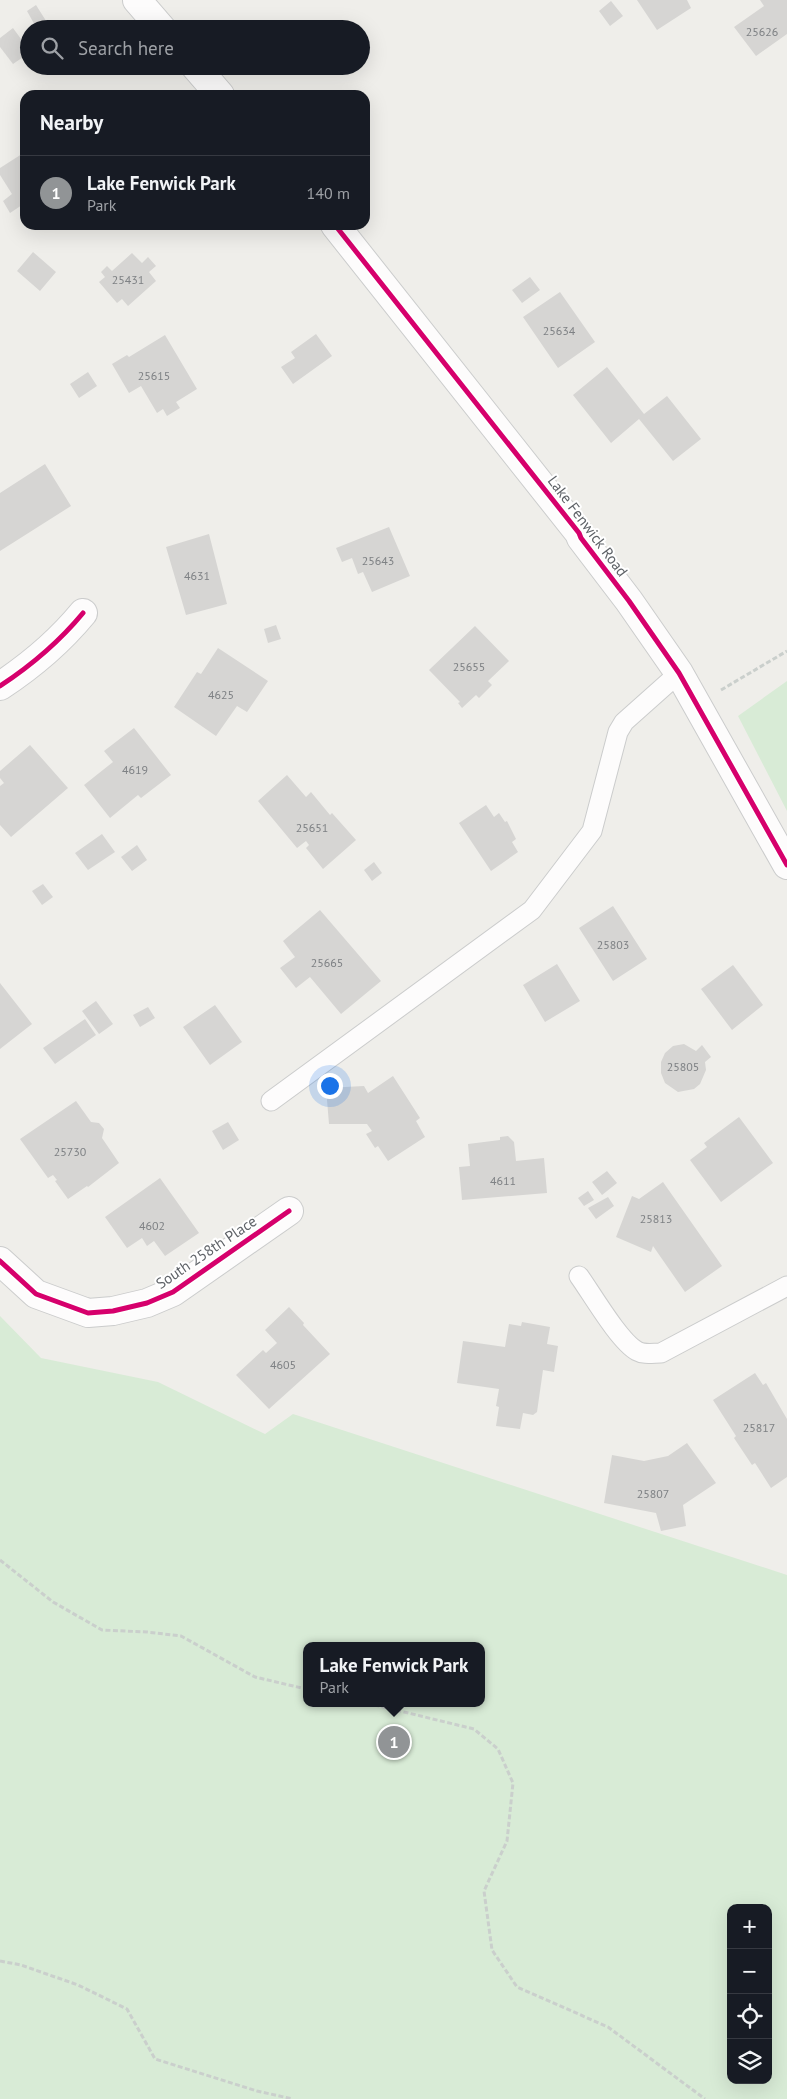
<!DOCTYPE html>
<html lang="en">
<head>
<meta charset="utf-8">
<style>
	:root { --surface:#171b24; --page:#242831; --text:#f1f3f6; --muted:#9ea1a6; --line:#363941; --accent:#919496 }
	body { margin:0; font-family:"PT Sans",sans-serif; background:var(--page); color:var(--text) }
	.controls { position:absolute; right:15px; bottom:15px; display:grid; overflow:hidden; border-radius:10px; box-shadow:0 5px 20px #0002 }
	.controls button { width:45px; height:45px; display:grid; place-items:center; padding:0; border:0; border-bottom:1px solid var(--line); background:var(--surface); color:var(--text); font:25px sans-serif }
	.you { position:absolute; left:329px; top:1085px; width:18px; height:18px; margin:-12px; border:4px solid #fff; border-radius:50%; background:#1a73e8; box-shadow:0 0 0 8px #1a73e833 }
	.badge { display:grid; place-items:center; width:32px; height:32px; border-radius:50%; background:var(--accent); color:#fff; font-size:16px; font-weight:700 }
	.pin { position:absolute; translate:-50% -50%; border:2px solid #fff; box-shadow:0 1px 5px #0006 }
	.popup { position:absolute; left:303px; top:1642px; width:182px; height:65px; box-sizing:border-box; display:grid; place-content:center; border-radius:10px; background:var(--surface); filter:drop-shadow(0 1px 4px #0005); font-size:16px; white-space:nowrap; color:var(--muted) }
	.popup b { font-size:19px; color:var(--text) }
	.popup::after { content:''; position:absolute; left:50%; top:100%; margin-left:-10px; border:10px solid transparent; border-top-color:var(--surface) }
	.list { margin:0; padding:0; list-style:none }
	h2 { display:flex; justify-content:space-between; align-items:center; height:65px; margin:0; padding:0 20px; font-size:21px }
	h2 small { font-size:16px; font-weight:400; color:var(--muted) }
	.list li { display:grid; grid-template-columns:32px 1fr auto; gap:15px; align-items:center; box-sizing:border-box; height:75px; padding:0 20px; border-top:1px solid var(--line) }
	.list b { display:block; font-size:19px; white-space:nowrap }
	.list p { margin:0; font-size:16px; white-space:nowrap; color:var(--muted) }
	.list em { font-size:16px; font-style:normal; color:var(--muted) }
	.icon { flex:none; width:28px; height:28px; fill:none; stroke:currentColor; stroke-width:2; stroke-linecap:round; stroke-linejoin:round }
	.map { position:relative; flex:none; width:787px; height:2099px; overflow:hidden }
	.search { position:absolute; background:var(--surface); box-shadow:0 5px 20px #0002; left:20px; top:20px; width:350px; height:55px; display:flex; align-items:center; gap:12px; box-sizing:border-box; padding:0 18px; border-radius:28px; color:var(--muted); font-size:19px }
	.panel { position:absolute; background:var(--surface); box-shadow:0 5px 20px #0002; left:20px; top:90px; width:350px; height:140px; border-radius:15px }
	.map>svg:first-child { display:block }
	.green { fill:#d8ebd6; fill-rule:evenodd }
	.building { fill:#d6d5d3 }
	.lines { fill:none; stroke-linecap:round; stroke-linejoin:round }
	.service-casing { stroke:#cbcccc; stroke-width:21 }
	.minor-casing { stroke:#cbcccc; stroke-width:30 }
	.tertiary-casing { stroke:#cbcccc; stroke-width:30 }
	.path { stroke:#cacfcc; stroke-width:3; stroke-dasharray:5 2.5; stroke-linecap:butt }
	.service { stroke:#fdfcfc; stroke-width:19 }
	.minor { stroke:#fdfcfc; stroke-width:28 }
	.tertiary { stroke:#fdfcfc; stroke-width:28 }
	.cycleway-casing { stroke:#fff; stroke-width:8 }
	.cycleway { stroke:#d6006c; stroke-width:5 }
	.labels { text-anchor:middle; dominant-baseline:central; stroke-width:4; stroke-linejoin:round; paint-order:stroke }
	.number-label { font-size:12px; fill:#7e8184 }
	.street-label { font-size:15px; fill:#5f6368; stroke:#fff }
</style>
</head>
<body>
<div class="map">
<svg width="787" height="2099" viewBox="0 0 787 2099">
	<rect width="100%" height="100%" fill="#efeeea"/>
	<path class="green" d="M787 681V811L738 716Z
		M0 1316 41 1358 158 1382 265 1434 293 1414 787 1575V2099H0ZM306 1646H482V1703H306ZM731 1908H768V2080H731Z"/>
	<path class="building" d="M637 0H687L691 8 657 30Z
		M760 0H787V34L756 56 734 27 764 6Z
		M611 1 623 16 610 26 599 11Z
		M36 5 48 24 40 29H37L27 11Z
		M13 28 29 50V53L13 64 0 47V38Z
		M25 152V203L10 213 3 201 12 194 0 175V168Z
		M33 252 56 272 40 291 17 271Z
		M132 253 142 263 148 257 156 266 149 272 156 281 128 306 122 299 117 303 99 282 105 277 101 272 107 266 112 271Z
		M530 277 540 290 522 303 512 290Z
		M560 292 595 342 558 368 523 317Z
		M316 334 332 356 293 384 281 367 295 358 291 352Z
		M165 335 197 389 176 402 180 408 167 416 163 409 157 413 141 386 129 393 112 364 127 355 129 357Z
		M607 367 644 414 667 396 701 439 673 461 639 419 611 443 573 395Z
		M88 372 97 386 79 398 70 384Z
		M45 464 71 506 0 551V493Z
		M389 527 410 576 372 592 363 572 358 574 352 558 342 562 336 548Z
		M209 534 227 604 186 615 166 547Z
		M276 625 281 639 268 643 264 629Z
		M475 626 509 661 488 681 492 685 479 698 476 695 462 708 458 703 460 702 429 670Z
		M218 648 268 681 247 712 237 706 216 736 174 707 197 672 201 674Z
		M134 728 171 775 141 798 138 795 110 818 84 785 113 762 104 751Z
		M30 745 68 788 11 837 0 825V786L4 783 0 778V771Z
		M287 775 306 797 311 792 330 815 332 813 356 840 323 869 306 848 309 845 306 841 297 848 258 801Z
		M486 805 494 817 499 813 505 822 507 821 516 839 512 842 518 852 491 871 459 823Z
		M102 834 115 852 88 870 75 853Z
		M137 845 147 860 132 871 121 857Z
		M374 862 382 873 372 881 364 870Z
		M43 884 53 897 42 905 32 891Z
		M613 906 647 959 613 981 579 928Z
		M320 910 381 981 341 1014 310 977 296 988 280 968 295 957 283 941Z
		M557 964 580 1001 545 1022 523 985Z
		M733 965 763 1005 732 1030 701 989Z
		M0 983 32 1024 0 1049Z
		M96 1001 113 1024 99 1034 82 1011Z
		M215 1005 242 1042 210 1065 183 1027Z
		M148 1007 155 1018 140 1027 133 1015Z
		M85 1019 96 1035 55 1064 43 1048Z
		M684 1044 696 1051 702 1045 711 1057 705 1062 706 1070 700 1084 694 1089 678 1092 665 1083 661 1073V1062L665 1053 673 1046Z
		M393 1076 420 1118 416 1121 425 1137 388 1161 378 1146 375 1148 366 1134 372 1131 367 1124H329L326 1088 364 1086 368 1093Z
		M76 1101 91 1122 99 1123 104 1129 102 1138 119 1163 88 1187 87 1186 68 1199 55 1181 57 1180 53 1175 48 1178 20 1139Z
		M739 1117 773 1163 721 1202 690 1160 707 1147 704 1143Z
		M228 1122 239 1140 223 1150 212 1131Z
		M508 1136 514 1142 516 1161 544 1158 547 1193 462 1200 459 1167 470 1166 468 1144 500 1140V1137Z
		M607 1171 617 1183 602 1195 592 1182Z
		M160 1178 199 1233 165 1256 154 1241 147 1246 142 1238 127 1248 105 1217Z
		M663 1182 722 1266 685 1292 653 1246 651 1252 616 1237 632 1196 639 1199Z
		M588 1191 594 1200 584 1206 578 1198Z
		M608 1197 614 1206 596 1219 588 1208Z
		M289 1307 304 1323 303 1325 330 1354 269 1409 236 1375 263 1350 266 1353 277 1343 265 1330Z
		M522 1322 550 1327 547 1344 558 1346 554 1372 543 1370 537 1412 533 1415 523 1413 520 1429 496 1426 499 1407 496 1406 499 1389 457 1383 463 1341 505 1347 509 1324 521 1326Z
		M755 1373 763 1385 766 1383 787 1419V1477L771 1488 755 1463 752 1465 734 1438 736 1436 713 1400Z
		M687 1443 716 1483 683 1505 686 1526 661 1531 656 1513 604 1503 612 1455 644 1461 668 1456Z"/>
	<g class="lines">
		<defs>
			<path id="service" d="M271 1101 532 910 592 831 618 732 624 722 679 673
				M579 1276C592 1294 619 1341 637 1351 644 1355 653 1353 661 1353L787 1286"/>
			<path id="minor" d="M0 686C32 665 59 642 83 613
				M0 1261 36 1294 88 1313 113 1311 147 1303 173 1292 289 1211"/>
			<path id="tertiary" d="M137 0 162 29
				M195 66 220 95
				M335 225 579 533 581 538 629 601 679 673 787 865"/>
		</defs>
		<use href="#service" class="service-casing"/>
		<use href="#minor" class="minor-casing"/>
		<use href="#tertiary" class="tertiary-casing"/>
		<path class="path" d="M721 690 787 651
			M0 1560 53 1602 102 1630 147 1632 181 1636 255 1677 306 1689
			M367 1703 474 1729 498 1749 513 1783 507 1841 484 1891 492 1950 517 1987 608 2027 705 2099
			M0 1961 21 1965 78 1985 127 2009 155 2059 257 2091 293 2099"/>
		<use href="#service" class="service"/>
		<use href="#minor" class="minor"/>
		<use href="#tertiary" class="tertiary"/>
		<defs>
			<path id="cycleway" d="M335 225 579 533 581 538 629 601 679 673 787 865
				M0 686C32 665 59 642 83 613
				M0 1261 36 1294 88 1313 113 1311 147 1303 173 1292 289 1211"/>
		</defs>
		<use href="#cycleway" class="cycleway-casing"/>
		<use href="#cycleway" class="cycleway"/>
	</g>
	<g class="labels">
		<g class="number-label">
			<text x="762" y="31">25626</text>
			<text x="128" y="279">25431</text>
			<text x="559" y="330">25634</text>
			<text x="154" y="375">25615</text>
			<text x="378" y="560">25643</text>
			<text x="197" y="575">4631</text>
			<text x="469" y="666">25655</text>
			<text x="221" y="694">4625</text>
			<text x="135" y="769">4619</text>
			<text x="312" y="827">25651</text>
			<text x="613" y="944">25803</text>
			<text x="327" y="962">25665</text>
			<text x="683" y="1066">25805</text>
			<text x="70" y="1151">25730</text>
			<text x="503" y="1180">4611</text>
			<text x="656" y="1218">25813</text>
			<text x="152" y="1225">4602</text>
			<text x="283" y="1364">4605</text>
			<text x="759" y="1427">25817</text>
			<text x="653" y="1493">25807</text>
		</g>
		<g class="street-label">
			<text transform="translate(588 526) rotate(53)">Lake Fenwick Road</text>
			<text transform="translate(206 1252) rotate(-34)">South 258th Place</text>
		</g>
	</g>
</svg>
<div class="controls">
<button>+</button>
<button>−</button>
<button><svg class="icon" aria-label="locate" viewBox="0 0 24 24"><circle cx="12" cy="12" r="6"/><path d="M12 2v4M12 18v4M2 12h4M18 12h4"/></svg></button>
<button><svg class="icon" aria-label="layers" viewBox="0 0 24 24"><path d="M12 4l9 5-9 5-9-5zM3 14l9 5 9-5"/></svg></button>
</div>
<div class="you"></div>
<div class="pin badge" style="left:394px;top:1742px">1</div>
<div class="popup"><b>Lake Fenwick Park</b>Park</div>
<div class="search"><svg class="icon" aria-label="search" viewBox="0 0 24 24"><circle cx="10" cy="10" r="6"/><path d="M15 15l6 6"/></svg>Search here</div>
<section class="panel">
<h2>Nearby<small></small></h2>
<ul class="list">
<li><span class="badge">1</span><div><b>Lake Fenwick Park</b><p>Park</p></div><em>140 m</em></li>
</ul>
</section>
</div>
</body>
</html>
